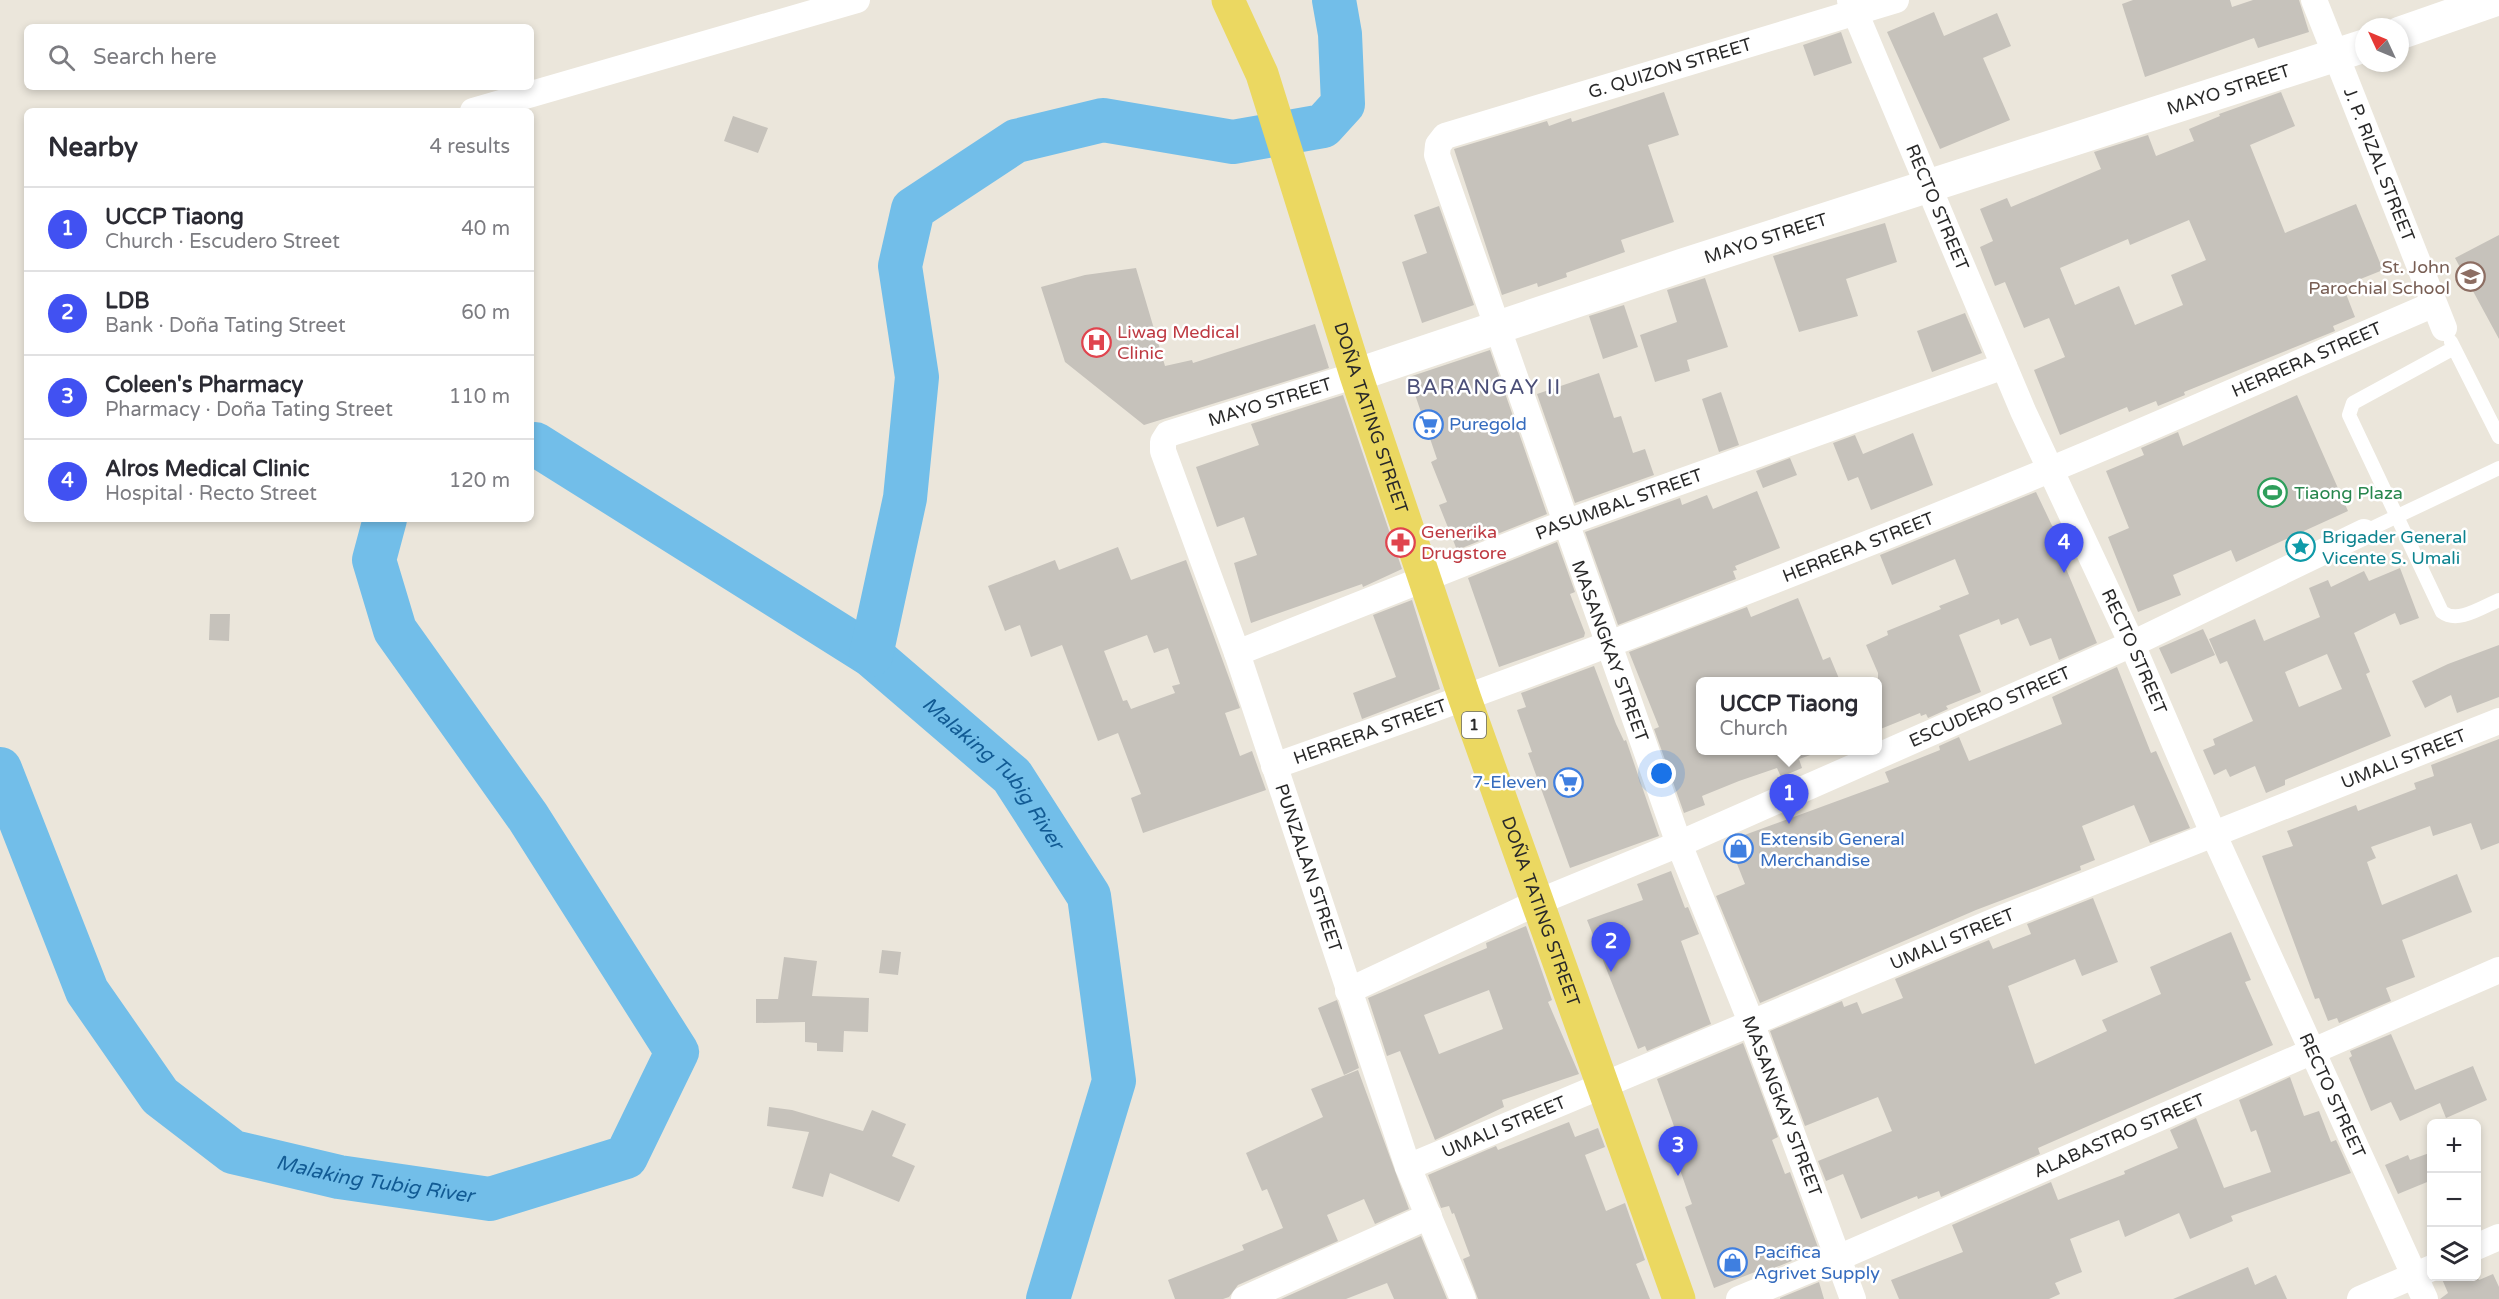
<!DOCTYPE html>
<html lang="en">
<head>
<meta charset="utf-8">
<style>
	:root { --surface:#fff; --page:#f7f7f7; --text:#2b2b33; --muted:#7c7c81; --line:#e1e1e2; --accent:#4151f2 }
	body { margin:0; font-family:"Varela Round",sans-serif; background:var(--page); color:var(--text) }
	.controls { position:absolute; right:18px; bottom:18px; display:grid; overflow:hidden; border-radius:9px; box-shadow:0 3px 9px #0003 }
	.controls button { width:54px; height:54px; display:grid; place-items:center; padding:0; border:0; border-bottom:2px solid var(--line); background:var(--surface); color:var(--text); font:30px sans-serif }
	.compass { position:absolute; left:2355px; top:18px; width:54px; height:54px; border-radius:50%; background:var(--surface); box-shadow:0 3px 9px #0003; rotate:314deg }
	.you { position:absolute; left:1662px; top:774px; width:21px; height:21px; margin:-15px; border:4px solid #fff; border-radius:50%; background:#1a73e8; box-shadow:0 0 0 9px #1a73e833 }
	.badge { display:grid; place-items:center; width:39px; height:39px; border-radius:50%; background:var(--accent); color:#fff; font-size:20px; font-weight:700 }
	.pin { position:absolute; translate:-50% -50px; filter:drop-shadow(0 2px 3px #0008) }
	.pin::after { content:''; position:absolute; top:32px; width:21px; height:18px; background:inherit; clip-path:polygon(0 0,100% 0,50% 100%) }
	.popup { position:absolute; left:1696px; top:677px; width:186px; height:78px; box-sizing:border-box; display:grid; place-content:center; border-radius:9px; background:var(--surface); filter:drop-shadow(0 2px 4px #0005); font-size:20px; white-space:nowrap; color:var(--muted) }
	.popup b { font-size:22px; color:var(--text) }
	.popup::after { content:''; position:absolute; left:50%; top:100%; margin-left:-12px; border:12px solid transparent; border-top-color:var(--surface) }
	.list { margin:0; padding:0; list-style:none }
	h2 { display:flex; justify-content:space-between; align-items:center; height:78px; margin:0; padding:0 24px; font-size:26px }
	h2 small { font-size:20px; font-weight:400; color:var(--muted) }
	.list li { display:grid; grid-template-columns:39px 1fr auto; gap:18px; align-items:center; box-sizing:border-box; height:84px; padding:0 24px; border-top:2px solid var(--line) }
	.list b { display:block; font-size:22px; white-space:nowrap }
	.list p { margin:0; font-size:20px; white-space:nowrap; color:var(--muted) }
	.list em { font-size:20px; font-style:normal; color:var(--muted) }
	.icon { flex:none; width:33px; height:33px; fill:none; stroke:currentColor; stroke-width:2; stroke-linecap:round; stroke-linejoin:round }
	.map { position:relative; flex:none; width:2499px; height:1299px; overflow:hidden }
	.search { position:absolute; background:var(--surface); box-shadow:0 3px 9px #0003; left:24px; top:24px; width:510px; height:66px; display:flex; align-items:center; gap:15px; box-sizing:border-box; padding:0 21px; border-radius:9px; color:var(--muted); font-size:22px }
	.panel { position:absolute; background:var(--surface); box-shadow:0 3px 9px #0003; left:24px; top:108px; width:510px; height:414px; border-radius:9px }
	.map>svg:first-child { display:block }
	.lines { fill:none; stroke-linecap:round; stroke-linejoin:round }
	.river { stroke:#72bee9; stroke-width:44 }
	.building { fill:#c6c2bb; fill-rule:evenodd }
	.lane { stroke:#fff; stroke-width:14 }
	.street { stroke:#fff; stroke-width:26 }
	.secondary { stroke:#fff; stroke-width:33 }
	.primary { stroke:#ebd861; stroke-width:33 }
	.labels { text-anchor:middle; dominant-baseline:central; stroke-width:5; stroke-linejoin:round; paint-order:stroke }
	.shield { fill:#fff; stroke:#696969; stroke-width:1.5 }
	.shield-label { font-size:16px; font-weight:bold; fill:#292929 }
	.street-label { font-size:18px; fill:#292929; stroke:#fff }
	.education-label { font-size:18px; fill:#785e54; stroke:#fff; text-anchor:end }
	.health-label { font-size:18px; fill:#be3a42; stroke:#fff; text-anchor:start }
	.shop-label { font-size:18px; fill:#366cbe; stroke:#fff; text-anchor:start }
	.leisure-label { font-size:18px; fill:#27864d; stroke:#fff; text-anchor:start }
	.culture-label { font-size:18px; fill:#0d838f; stroke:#fff; text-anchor:start }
	.water-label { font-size:20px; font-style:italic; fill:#125b94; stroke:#fff }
	.quarter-label { font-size:21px; letter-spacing:1.5px; fill:#4b4f78; stroke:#fff }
</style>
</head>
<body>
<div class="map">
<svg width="2499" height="1299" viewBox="0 0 2499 1299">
	<rect width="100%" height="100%" fill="#ebe6db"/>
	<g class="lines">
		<g class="river">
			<path id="s1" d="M531 445 535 444 871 655 1012 776 1089 896 1114 1081 1048 1299"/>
			<path d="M871 655 905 498 917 377 900 266 913 209 1016 141 1103 120 1233 142 1323 126 1343 104 1340 34 1334 0"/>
			<path id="s2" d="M0 769 87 991 160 1096 233 1152 339 1177 490 1199 626 1157 677 1052 528 817 395 630 374 560 385 519"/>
		</g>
	</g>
	<path class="building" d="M2133 0H2230L2232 7 2253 0H2299L2309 32 2258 48 2254 38 2145 77 2122 4Z
		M1934 12 1944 36 1997 13 2011 46 1983 58 2010 120 1940 149 1887 32Z
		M1841 32 1852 63 1814 76 1803 45Z
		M1664 92 1679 135 1648 145 1674 222 1621 240 1625 252 1566 273 1567 277 1538 287 1537 283 1502 295 1454 149 1547 121 1549 126 1571 118 1572 122Z
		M2281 92 2295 126 2250 145 2285 233 2356 204 2383 270 2343 286 2355 317 2333 326 2335 331 2184 392 2185 395 2158 406 2156 401 2129 412 2127 407 2060 435 2034 370 2065 357 2049 318 2024 328 2005 282 1995 286 1980 247 1993 241 1980 209 2007 198 2011 207 2101 169 2094 152 2148 135 2156 156 2194 141 2189 129 2220 116 2219 114ZM2189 220 2206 260 2171 275 2183 305 2135 325 2119 286 2075 305 2060 268 2128 239 2130 245Z
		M733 116 768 128 758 153 724 141Z
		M1439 206 1474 305 1422 323 1402 262 1427 253 1414 215Z
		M1885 223 1897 262 1846 279 1858 316 1799 332 1773 256Z
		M2499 235V339L2455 258Z
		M1136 268 1165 366 1192 360 1193 363 1315 324 1329 368 1144 425 1065 362 1041 287 1085 275Z
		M1705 278 1728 347 1687 360 1690 371 1655 382 1640 335 1677 322 1667 290Z
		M1624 305 1638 347 1603 359 1589 316Z
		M1965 313 1982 353 1932 372 1917 331Z
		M1490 350 1547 514 1457 550 1439 505 1447 502 1431 462 1437 459 1409 377Z
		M1599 373 1614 418 1621 416 1633 453 1645 449 1654 475 1575 503 1537 394Z
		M1721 392 1739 445 1719 452 1702 399Z
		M1343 395 1402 569 1363 587 1362 584 1251 623 1234 563 1257 555 1244 517 1217 527 1196 467 1259 445 1251 424Z
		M2297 395 2348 511 2236 562 2231 550 2173 575 2181 595 2138 612 2108 537 2129 528 2106 471 2144 455 2141 448 2178 432 2183 446Z
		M1913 433 1933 485 1871 510 1858 477 1848 481 1833 443 1855 435 1863 454Z
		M1790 458 1797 475 1763 488 1756 471Z
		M1757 491 1780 548 1735 566 1737 570 1733 571 1736 579 1618 625 1585 532 1680 498 1682 505 1707 495 1713 509Z
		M2036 492 2067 557 2062 559 2097 643 2059 660 2051 638 2030 646 2018 618 2001 625 1999 619 1959 635 1981 692 1946 706 1948 709 1928 718 1926 714 1921 716 1920 713 1878 730V673L1866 645 1888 635 1887 631 1941 609 1939 606 1969 594 1955 559 1892 585 1880 555Z
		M1557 542 1575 592 1570 594 1585 633 1584 637 1499 667 1468 578Z
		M1118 547 1131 580 1186 560 1240 708 1225 713 1240 756 1252 751 1266 790 1143 833 1131 798 1141 794 1118 733 1098 741 1062 645 1031 657 1020 625 1005 631 988 586 1055 560 1059 570ZM1147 635 1154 653 1168 648 1180 684 1172 686 1175 693 1131 709 1127 700 1123 701 1104 651Z
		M2400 568 2419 618 2400 625 2395 613 2354 633 2370 672 2366 674 2391 736 2285 780V785L2266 793 2255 766 2230 777 2226 769 2214 775 2203 750 2215 745 2213 739 2253 721 2227 661 2220 664 2209 639 2255 619 2264 641 2320 617 2309 588 2328 580 2331 587 2364 571 2369 581ZM2327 654 2342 689 2299 707 2285 672Z
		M1798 598 1823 660 1830 657 1840 681H1701V750L1819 752 1799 759 1802 768 1781 777 1777 768 1739 781 1702 796 1705 805 1684 813 1654 729 1659 727 1629 652 1747 607 1751 617Z
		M1412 600 1440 689 1362 719 1353 693 1396 677 1373 615Z
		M210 614H230L229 641 209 640Z
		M2203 629 2215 655 2171 674 2159 648Z
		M2499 645V697L2457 713 2451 695 2425 708 2412 681 2448 664Z
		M1594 666 1616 724 1624 741 1626 740 1659 836 1570 868 1528 753 1532 752 1517 710 1526 707 1521 693Z
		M2117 667 2151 753 2156 751 2190 828 2150 843 2134 805 2082 826 2095 860 2080 866 2081 870 1976 910 1760 1003 1716 896 1745 884 1728 841 1889 782 1885 772 1940 750 1939 746 1959 737 1969 761 2062 724 2052 697Z
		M2499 739V843L2481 850 2471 823 2433 836 2430 826 2371 847 2376 858 2367 862 2382 905 2457 874 2472 912 2402 940 2415 977 2386 988 2391 1001 2339 1023 2337 1018 2328 1021 2319 998 2315 999 2262 856 2293 846 2287 831 2356 805 2358 811 2416 789 2414 783 2434 776 2431 765Z
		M1671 871 1685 908 1688 907 1699 934 1681 941 1711 1024 1647 1051 1645 1046 1638 1049 1587 920 1643 900 1637 884Z
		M2093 898 2118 962 2082 976 2075 959 2008 986 2035 1064 2107 1031 2102 1020 2161 994 2150 967 2231 932 2251 980 2245 982 2273 1045 2038 1148 2040 1154 1941 1197 1939 1191 1918 1199 1917 1196 1861 1219 1843 1174 1826 1181 1818 1161 1892 1131 1878 1097 1805 1126 1770 1031 1842 1001 1844 1007 1857 1002 1862 1014 1903 998 1895 979 1989 940 1993 949 2031 934 2027 924Z
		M1526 926 1552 1000 1548 1002 1579 1074 1502 1100 1504 1107 1435 1140 1400 1051 1387 1056 1368 998 1487 948 1486 943ZM1489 990 1503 1029 1439 1054 1424 1015Z
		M882 950 901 952 898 975 879 973Z
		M784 957 817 961 812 996 869 998 868 1032 844 1031 843 1052 817 1051V1043L805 1042V1022L756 1023V999H778Z
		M1337 1000 1359 1068 1344 1075 1318 1008Z
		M2391 1034 2415 1090 2473 1066 2487 1100 2446 1118 2440 1103 2400 1121 2391 1102 2371 1111 2349 1058 2352 1056 2350 1051Z
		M1743 1043 1778 1137 1772 1140 1785 1174 1790 1172 1819 1250 1769 1270 1755 1272 1714 1288 1685 1207 1692 1204 1667 1133 1675 1129 1657 1079Z
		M1358 1070 1409 1209 1375 1224 1364 1199 1327 1215 1338 1241 1238 1285 1229 1297 1223 1299H1175L1168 1280 1244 1250 1242 1245 1283 1228 1267 1189 1262 1191 1246 1153 1323 1117 1311 1089Z
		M2290 1077 2304 1116 2319 1111 2331 1142 2336 1140 2351 1173 2231 1216 2233 1221 2190 1239 2179 1213 2125 1237 2119 1220 2070 1239 2082 1272 2055 1283 2060 1294 2049 1299H1899L1891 1280 1963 1252 1952 1225 2051 1182 2058 1200 2125 1174 2124 1171 2178 1148 2170 1130 2196 1118 2224 1188 2271 1172 2256 1130 2251 1132 2239 1100Z
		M769 1107 792 1110 863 1131 872 1110 906 1124 892 1156 915 1166 899 1202 830 1173 823 1197 792 1188 809 1132 767 1126Z
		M1569 1122 1575 1137 1598 1128 1605 1147 1585 1155 1606 1211 1625 1203 1645 1260 1636 1264 1650 1299H1478L1463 1259 1470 1256 1454 1213 1452 1214 1449 1206 1441 1208 1428 1175 1496 1146 1498 1150Z
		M2432 1152V1180L2398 1194 2385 1165 2408 1155 2410 1160Z
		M1421 1236 1447 1299H1394L1387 1283 1346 1299H1281Z
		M2248 1267 2255 1285 2276 1275 2287 1299H2173Z
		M2493 1274 2499 1287V1299H2440L2448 1293 2442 1279 2444 1276H2477L2479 1280Z
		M1819 1282 1824 1299H1780V1298Z"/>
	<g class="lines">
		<path class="lane" d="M2451 342 2499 437
			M2454 348 2353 403 2349 415 2442 612C2458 624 2482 607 2499 600
			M2364 532 2499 468"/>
		<g class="street">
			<path id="s3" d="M1850 0 2023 411 2132 644 2213 833 2425 1299"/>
			<path id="s4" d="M2314 0 2444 328"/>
			<path d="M473 111 857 0"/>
			<path id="s5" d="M1356 375 1168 434 1163 442V451L1237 653 1408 1167 1463 1299"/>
			<path id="s6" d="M1237 653 1565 523 2004 366"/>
			<path id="s7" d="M1274 766C1534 675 1792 576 2047 471 2176 418 2304 360 2432 305"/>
			<path id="s8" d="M1348 991 1538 902 1679 844 2132 644 2364 532"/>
			<path id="s9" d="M1408 1167 2002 918 2499 721"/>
			<path d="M2476 1247 2499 1237"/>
			<path d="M1244 1299 1429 1216"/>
			<path id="s10" d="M1739 1299 1838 1258 2499 970"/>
			<path id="s11" d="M1853 1299 1751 1022 1679 844 1437 155 1438 145 1445 136 1896 0"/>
			<path d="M2360 1299 2432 1268"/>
		</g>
		<g class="secondary">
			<path d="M2400 33 2495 0"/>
			<path id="s12" d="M1356 375 1683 265 2364 46"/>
		</g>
		<path class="primary" id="s13" d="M1228 0 1262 74 1356 375 1465 699 1679 1299"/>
	</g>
	<defs>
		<symbol id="school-ring" viewBox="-11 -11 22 22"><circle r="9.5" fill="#fff" stroke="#8d6e63" stroke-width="1.5"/><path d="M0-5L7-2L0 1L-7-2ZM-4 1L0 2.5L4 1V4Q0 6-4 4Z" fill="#8d6e63"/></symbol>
		<symbol id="hospital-ring" viewBox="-11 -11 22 22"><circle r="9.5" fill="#fff" stroke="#e0444e" stroke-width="1.5"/><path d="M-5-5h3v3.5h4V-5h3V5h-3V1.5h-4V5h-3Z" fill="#e0444e"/></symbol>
		<symbol id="supermarket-ring" viewBox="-11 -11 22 22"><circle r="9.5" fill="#fff" stroke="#3f7fe0" stroke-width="1.5"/><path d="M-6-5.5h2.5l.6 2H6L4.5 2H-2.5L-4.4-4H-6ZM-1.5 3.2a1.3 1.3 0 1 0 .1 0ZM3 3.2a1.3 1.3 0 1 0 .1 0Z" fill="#3f7fe0"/></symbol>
		<symbol id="stadium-ring" viewBox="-11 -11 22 22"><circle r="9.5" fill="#fff" stroke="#2e9e5b" stroke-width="1.5"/><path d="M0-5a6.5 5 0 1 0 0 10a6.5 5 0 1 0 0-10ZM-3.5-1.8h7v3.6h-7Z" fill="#2e9e5b"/></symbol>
		<symbol id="pharmacy-ring" viewBox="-11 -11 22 22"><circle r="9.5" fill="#fff" stroke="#e0444e" stroke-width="1.5"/><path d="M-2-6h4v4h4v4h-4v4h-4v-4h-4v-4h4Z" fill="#e0444e"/></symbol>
		<symbol id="sight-ring" viewBox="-11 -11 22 22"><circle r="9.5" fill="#fff" stroke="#0f9aa8" stroke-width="1.5"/><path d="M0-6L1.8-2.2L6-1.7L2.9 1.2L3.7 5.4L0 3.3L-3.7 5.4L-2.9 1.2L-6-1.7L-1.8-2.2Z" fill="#0f9aa8"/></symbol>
		<symbol id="shop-ring" viewBox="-11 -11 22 22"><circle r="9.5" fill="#fff" stroke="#3f7fe0" stroke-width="1.5"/><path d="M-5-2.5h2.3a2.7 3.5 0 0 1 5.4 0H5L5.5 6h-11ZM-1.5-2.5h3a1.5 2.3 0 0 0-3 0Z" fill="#3f7fe0"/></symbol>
	</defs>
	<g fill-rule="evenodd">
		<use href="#school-ring" x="2454" y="260" width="33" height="33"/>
		<use href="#hospital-ring" x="1080" y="326" width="33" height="33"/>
		<use href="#supermarket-ring" x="1412" y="408" width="33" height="33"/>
		<use href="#stadium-ring" x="2256" y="476" width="33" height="33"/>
		<use href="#pharmacy-ring" x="1384" y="526" width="33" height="33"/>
		<use href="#sight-ring" x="2284" y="530" width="33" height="33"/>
		<use href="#supermarket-ring" x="1552" y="766" width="33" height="33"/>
		<use href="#shop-ring" x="1722" y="832" width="33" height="33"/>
		<use href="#shop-ring" x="1716" y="1246" width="33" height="33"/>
	</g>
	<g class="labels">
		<rect class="shield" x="1462" y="712" width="24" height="26" rx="4.5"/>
		<g class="shield-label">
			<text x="1474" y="725">1</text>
		</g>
		<g class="street-label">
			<text stroke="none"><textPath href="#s11" startOffset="1474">G. QUIZON STREET</textPath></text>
			<text stroke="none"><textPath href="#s12" startOffset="918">MAYO STREET</textPath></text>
			<text stroke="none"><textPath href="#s4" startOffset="177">J. P. RIZAL STREET</textPath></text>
			<text stroke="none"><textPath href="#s3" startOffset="225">RECTO STREET</textPath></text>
			<text stroke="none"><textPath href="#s12" startOffset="432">MAYO STREET</textPath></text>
			<text stroke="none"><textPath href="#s7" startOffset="1110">HERRERA STREET</textPath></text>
			<text transform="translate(1270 402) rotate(-17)">MAYO STREET</text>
			<text stroke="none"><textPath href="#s13" startOffset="442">DOÑA TATING STREET</textPath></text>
			<text stroke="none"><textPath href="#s6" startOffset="410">PASUMBAL STREET</textPath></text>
			<text stroke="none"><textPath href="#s7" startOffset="624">HERRERA STREET</textPath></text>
			<text transform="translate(1610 651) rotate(70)">MASANGKAY STREET</text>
			<text stroke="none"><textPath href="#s3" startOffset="711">RECTO STREET</textPath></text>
			<text stroke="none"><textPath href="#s8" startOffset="702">ESCUDERO STREET</textPath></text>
			<text stroke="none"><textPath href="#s7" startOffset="102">HERRERA STREET</textPath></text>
			<text stroke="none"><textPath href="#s9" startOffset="1076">UMALI STREET</textPath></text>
			<text stroke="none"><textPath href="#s5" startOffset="657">PUNZALAN STREET</textPath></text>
			<text stroke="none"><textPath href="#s13" startOffset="964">DOÑA TATING STREET</textPath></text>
			<text stroke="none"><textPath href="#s9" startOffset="590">UMALI STREET</textPath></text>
			<text stroke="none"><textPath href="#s3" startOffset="1197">RECTO STREET</textPath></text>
			<text transform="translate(1782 1106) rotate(69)">MASANGKAY STREET</text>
			<text stroke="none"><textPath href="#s9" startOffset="104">UMALI STREET</textPath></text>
			<text stroke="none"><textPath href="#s10" startOffset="414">ALABASTRO STREET</textPath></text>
		</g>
		<g class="education-label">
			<text x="2450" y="267">St. John<tspan x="2450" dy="21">Parochial School</tspan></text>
		</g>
		<g class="health-label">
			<text x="1117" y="332">Liwag Medical<tspan x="1117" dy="21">Clinic</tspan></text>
			<text x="1421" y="532">Generika<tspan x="1421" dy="21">Drugstore</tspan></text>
		</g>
		<g class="shop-label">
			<text x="1449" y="424">Puregold</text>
			<text x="1547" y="782" text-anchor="end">7-Eleven</text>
			<text x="1760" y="839">Extensib General<tspan x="1760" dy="21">Merchandise</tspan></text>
			<text x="1754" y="1252">Pacifica<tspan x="1754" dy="21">Agrivet Supply</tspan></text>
		</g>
		<g class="leisure-label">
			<text x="2294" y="493">Tiaong Plaza</text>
		</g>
		<g class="culture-label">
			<text x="2322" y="537">Brigader General<tspan x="2322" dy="21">Vicente S. Umali</tspan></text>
		</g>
		<g class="water-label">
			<text stroke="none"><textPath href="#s1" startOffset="572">Malaking Tubig River</textPath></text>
			<text stroke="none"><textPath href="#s2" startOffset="603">Malaking Tubig River</textPath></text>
		</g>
		<g class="quarter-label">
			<text x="1484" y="387">BARANGAY II</text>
		</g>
	</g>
</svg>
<div class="controls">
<button>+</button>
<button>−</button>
<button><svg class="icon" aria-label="layers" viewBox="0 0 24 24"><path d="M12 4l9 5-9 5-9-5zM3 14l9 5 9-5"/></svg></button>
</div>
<svg class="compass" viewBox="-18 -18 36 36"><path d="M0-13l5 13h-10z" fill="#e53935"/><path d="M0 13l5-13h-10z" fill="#7c7c81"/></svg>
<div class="you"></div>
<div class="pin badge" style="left:1789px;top:824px">1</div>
<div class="popup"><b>UCCP Tiaong</b>Church</div>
<div class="pin badge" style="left:1611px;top:972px">2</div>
<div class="pin badge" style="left:1678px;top:1176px">3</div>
<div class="pin badge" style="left:2064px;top:573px">4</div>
<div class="search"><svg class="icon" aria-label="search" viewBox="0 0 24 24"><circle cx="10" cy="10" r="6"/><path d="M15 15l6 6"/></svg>Search here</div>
<section class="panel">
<h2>Nearby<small>4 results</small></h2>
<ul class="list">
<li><span class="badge">1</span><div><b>UCCP Tiaong</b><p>Church · Escudero Street</p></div><em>40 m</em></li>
<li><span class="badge">2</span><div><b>LDB</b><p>Bank · Doña Tating Street</p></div><em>60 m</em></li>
<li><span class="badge">3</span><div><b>Coleen's Pharmacy</b><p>Pharmacy · Doña Tating Street</p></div><em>110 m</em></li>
<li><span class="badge">4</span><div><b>Alros Medical Clinic</b><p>Hospital · Recto Street</p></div><em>120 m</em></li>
</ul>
</section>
</div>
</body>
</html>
